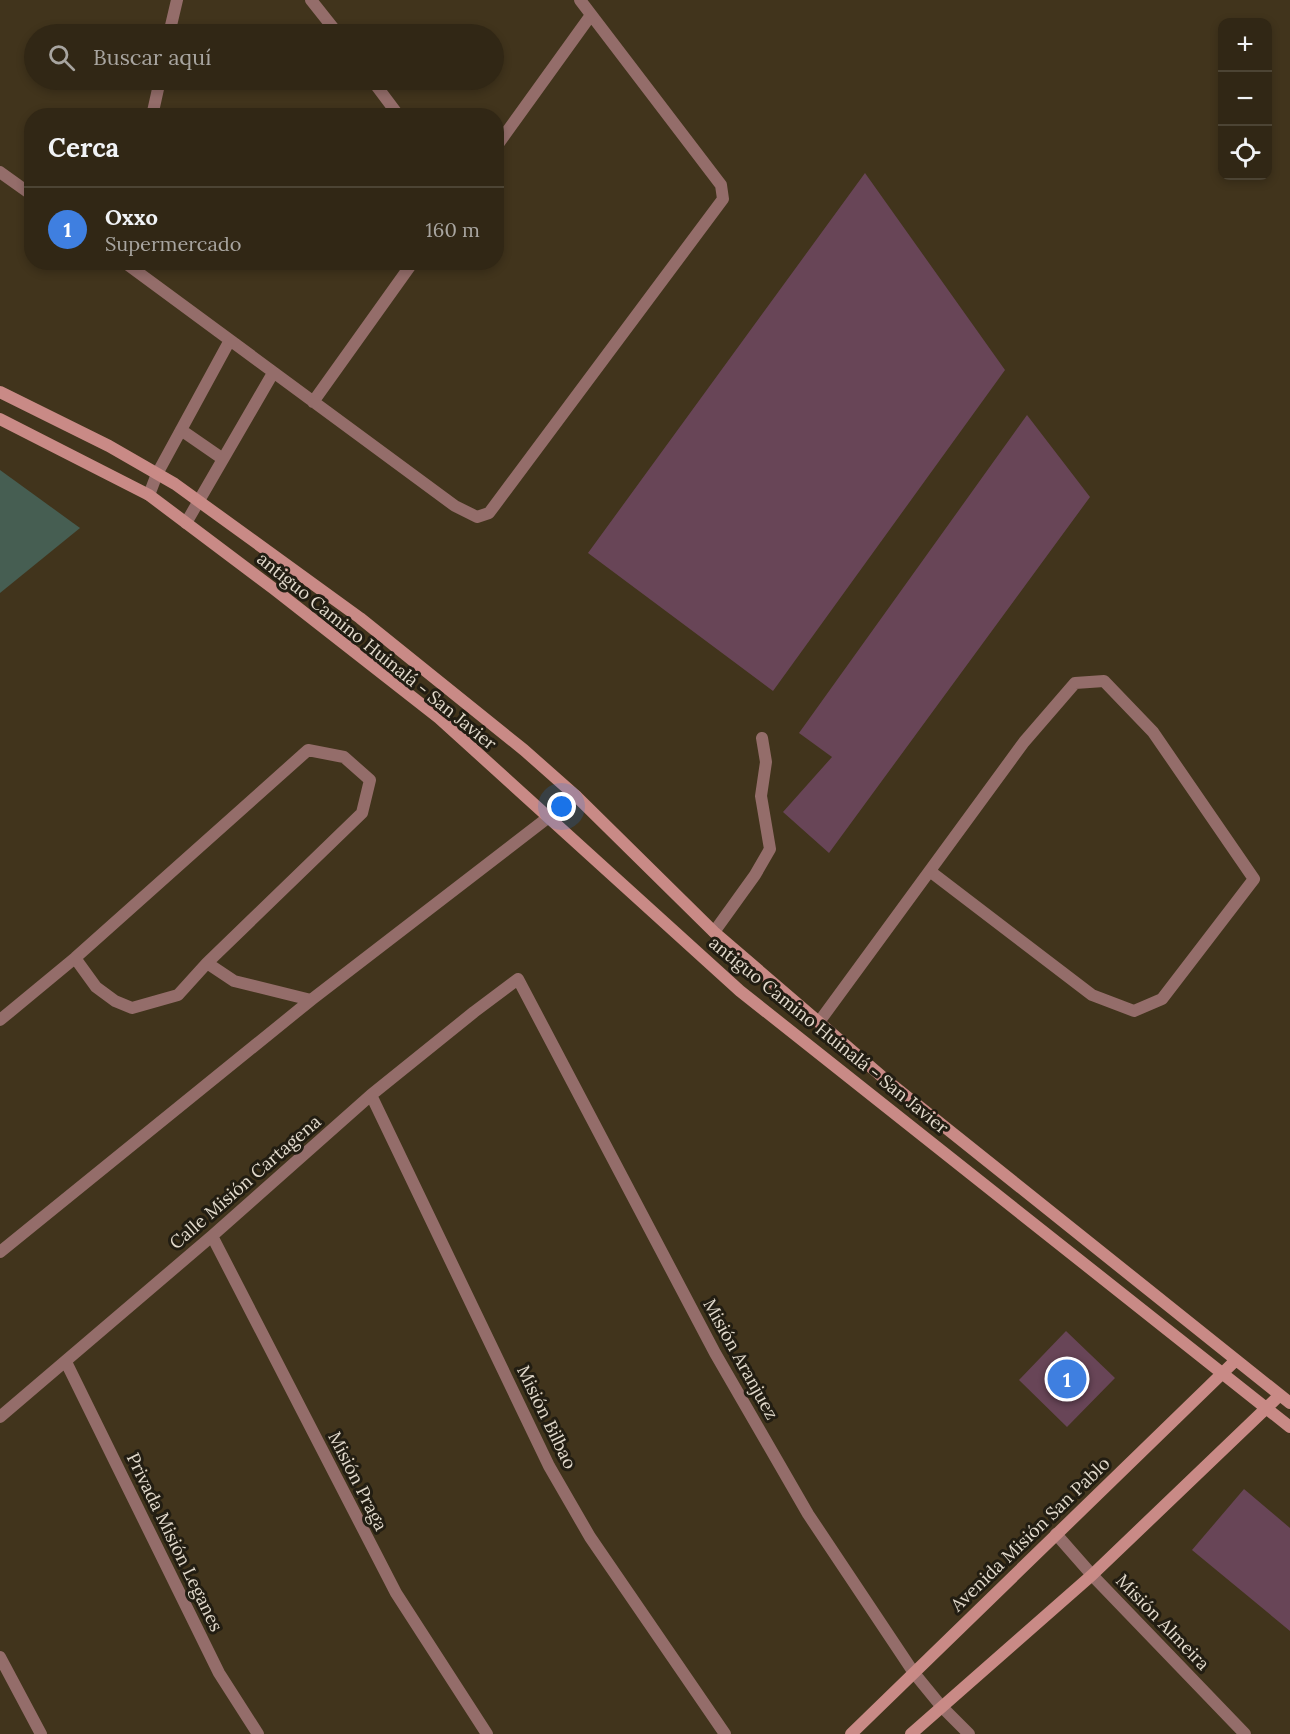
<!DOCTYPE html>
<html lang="es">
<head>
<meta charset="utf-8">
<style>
	:root { --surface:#312715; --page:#392f1e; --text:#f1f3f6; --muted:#a8a5a0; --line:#4c4434; --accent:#dd98f3 }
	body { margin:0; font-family:Lora,serif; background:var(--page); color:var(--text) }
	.controls { position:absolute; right:18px; top:18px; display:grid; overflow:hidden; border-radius:12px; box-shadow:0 3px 9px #0003 }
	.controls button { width:54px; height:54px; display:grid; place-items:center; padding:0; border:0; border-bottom:2px solid var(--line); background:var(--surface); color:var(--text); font:30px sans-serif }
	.you { position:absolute; left:562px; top:807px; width:21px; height:21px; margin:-15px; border:4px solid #fff; border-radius:50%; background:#1a73e8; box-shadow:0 0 0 9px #1a73e833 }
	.badge { display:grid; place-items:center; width:39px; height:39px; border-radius:50%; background:var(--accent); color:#fff; font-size:20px; font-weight:700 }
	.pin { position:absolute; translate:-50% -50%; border:3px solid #fff; box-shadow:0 2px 6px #0006 }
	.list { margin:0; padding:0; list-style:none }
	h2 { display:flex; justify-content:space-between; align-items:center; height:78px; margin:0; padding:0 24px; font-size:26px }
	h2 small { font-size:20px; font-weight:400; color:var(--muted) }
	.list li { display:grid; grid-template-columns:39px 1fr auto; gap:18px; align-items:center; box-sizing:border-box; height:84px; padding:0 24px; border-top:2px solid var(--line) }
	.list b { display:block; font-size:22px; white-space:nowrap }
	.list p { margin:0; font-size:20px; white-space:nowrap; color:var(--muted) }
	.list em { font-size:20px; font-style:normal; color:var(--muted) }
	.icon { flex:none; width:33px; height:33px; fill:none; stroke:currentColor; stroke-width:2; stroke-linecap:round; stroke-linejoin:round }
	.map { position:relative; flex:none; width:1290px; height:1734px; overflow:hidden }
	.search { position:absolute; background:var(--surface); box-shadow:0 3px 9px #0003; left:24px; top:24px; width:480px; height:66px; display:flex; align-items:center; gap:15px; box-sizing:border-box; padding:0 21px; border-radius:33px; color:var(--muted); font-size:22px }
	.panel { position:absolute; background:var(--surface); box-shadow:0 3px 9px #0003; left:24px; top:108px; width:480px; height:162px; border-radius:24px }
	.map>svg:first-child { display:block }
	.green { fill:#465e52 }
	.building { fill:#684557 }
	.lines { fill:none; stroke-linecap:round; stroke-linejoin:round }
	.lane { stroke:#946d6a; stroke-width:12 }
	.street { stroke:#946d6a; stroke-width:12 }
	.secondary { stroke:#c98a86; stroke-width:12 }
	.labels { text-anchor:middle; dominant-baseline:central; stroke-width:6; stroke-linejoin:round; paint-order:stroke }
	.street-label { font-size:18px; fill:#e2dacc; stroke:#221d12 }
</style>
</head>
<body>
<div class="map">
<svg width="1290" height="1734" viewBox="0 0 1290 1734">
	<rect width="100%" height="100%" fill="#41341c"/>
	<path class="green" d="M0 470 80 528 0 593Z"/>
	<path class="building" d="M865 173 1005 370 773 691 588 553Z
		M1027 415 1090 497 829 853 783 812 832 757 799 733Z
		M1066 1331 1115 1378 1067 1427 1019 1380Z
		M1244 1489 1290 1528V1631L1192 1550Z"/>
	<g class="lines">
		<path class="lane" d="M714 932 755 875 770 849 761 796 766 762 762 738
			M75 958 96 987 115 1001 132 1008 178 995 207 963
			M0 1020 75 958 308 750 344 757 370 780 362 813 207 963 234 981 311 1000
			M0 1252 311 1000 576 796"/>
		<path class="street" d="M311 0 338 34
			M169 34 177 0
			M372 80 399 116
			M152 116 160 80
			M496 147 591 15
			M0 172 32 195
			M124 262 455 506 477 517 489 513 723 199 721 185 580 0
			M313 402 413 262
			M181 430 223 459
			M149 495 157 474 230 340
			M186 523 273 373
			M819 1022 1024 742 1075 683 1104 681 1153 732 1254 879 1162 999 1134 1011 1092 995 931 872
			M371 1095 549 1466 590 1537 725 1734
			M212 1236 396 1593 487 1734
			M66 1362 219 1673 258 1734
			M0 1417 212 1236 371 1095 474 1012 518 979 715 1353 808 1514 914 1673 941 1706 969 1734
			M1056 1534 1092 1575 1245 1734
			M0 1657 41 1734"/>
		<path class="secondary" d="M0 392 109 446 175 484 360 618 524 750 576 796 714 932 886 1080 1290 1403
			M0 419 149 495 274 589 439 718 740 991 1290 1427
			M851 1734 1235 1361
			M911 1734 1092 1575 1280 1395"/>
	</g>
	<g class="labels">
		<g class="street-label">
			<text transform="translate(377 651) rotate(39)">antiguo Camino Huinalá - San Javier</text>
			<text transform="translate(829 1035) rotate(39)">antiguo Camino Huinalá - San Javier</text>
			<text transform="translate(245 1182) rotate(-41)">Calle Misión Cartagena</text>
			<text transform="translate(741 1359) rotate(61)">Misión Aranjuez</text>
			<text transform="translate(547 1417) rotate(64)">Misión Bilbao</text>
			<text transform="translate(358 1481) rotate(63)">Misión Praga</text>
			<text transform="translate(1030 1534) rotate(-44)">Avenida Misión San Pablo</text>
			<text transform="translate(175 1542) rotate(64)">Privada Misión Leganes</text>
			<text transform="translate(1163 1622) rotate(46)">Misión Almeira</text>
		</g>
	</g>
</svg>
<div class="controls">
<button>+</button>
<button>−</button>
<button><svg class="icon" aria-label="locate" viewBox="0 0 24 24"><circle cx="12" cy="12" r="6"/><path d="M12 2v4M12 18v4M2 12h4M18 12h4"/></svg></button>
</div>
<div class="you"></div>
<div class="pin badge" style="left:1067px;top:1379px;background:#3f7fe0">1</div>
<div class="search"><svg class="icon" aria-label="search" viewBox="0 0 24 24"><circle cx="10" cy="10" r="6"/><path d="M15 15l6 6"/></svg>Buscar aquí</div>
<section class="panel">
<h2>Cerca<small></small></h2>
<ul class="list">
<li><span class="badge" style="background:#3f7fe0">1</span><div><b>Oxxo</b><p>Supermercado</p></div><em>160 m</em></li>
</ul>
</section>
</div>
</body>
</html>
